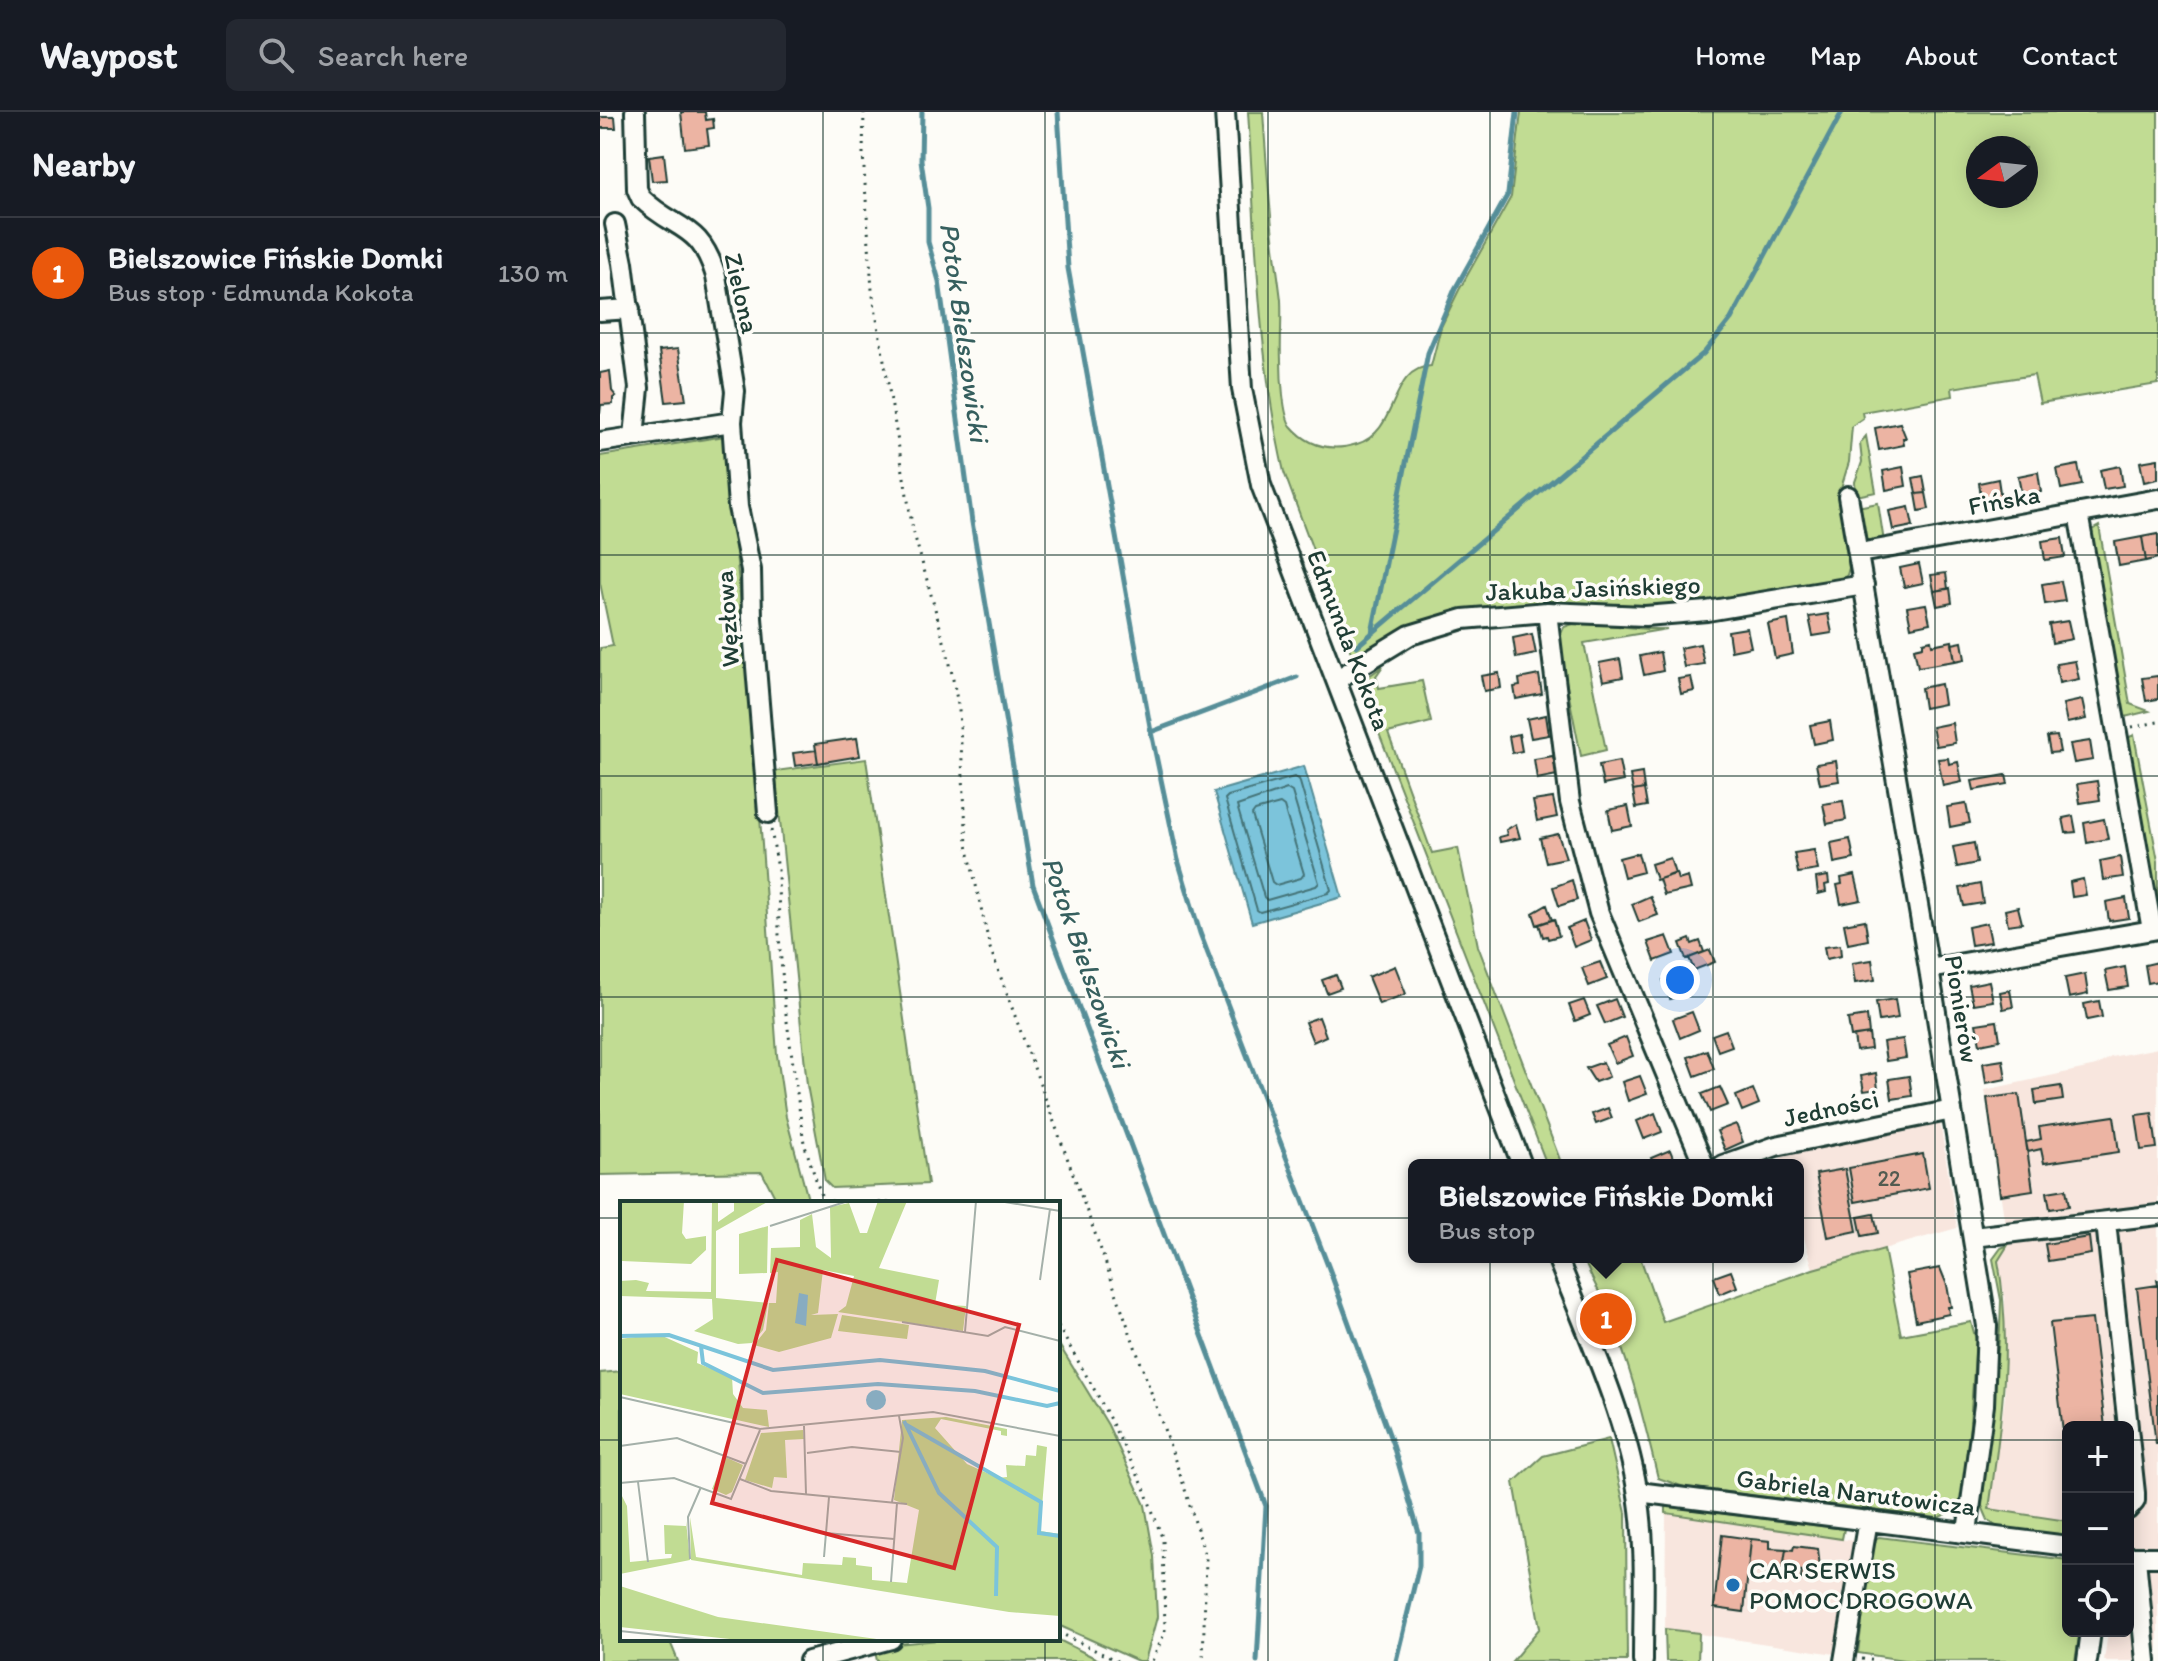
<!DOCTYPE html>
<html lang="en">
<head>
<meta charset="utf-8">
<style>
	:root { --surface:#171b24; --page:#242831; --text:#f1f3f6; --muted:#9ea1a6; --line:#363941; --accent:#ea580c }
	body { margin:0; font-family:Itim,sans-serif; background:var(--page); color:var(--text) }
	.controls { position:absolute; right:24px; bottom:24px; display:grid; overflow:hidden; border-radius:12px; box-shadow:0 4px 20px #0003 }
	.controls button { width:72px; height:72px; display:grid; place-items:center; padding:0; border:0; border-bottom:2px solid var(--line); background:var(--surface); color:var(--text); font:40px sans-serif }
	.compass { position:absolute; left:1366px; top:24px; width:72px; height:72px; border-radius:50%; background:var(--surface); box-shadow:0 4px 20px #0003; rotate:255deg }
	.you { position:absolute; left:1080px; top:868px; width:28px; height:28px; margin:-20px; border:6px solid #fff; border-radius:50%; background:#1a73e8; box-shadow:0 0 0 12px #1a73e833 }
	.badge { display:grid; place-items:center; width:52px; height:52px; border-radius:50%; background:var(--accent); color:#fff; font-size:26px; font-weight:700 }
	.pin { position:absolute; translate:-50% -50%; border:4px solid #fff; box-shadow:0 2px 8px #0006 }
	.popup { position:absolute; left:808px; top:1047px; width:396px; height:104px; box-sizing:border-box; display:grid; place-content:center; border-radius:12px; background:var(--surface); filter:drop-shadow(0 2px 6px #0005); font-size:26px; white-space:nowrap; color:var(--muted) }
	.popup b { font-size:30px; color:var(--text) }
	.popup::after { content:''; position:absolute; left:50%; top:100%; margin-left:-16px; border:16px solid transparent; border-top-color:var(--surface) }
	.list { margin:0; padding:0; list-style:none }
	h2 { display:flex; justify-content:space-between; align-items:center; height:104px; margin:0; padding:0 32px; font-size:34px }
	h2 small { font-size:26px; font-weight:400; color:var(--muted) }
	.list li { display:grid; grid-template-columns:52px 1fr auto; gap:24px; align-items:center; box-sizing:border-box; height:112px; padding:0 32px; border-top:2px solid var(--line) }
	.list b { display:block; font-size:30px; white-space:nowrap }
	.list p { margin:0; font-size:26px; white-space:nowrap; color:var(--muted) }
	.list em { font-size:26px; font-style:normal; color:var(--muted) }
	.icon { flex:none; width:44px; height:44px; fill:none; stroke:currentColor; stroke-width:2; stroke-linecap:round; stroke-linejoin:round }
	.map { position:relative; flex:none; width:1558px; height:1549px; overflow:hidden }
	header { display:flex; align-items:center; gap:48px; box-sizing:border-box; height:112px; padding:0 40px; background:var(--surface); border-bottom:2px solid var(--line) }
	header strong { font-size:38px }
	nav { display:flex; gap:44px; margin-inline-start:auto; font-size:28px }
	.search { width:560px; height:72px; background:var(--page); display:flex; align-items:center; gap:20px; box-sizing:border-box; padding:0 28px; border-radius:12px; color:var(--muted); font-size:30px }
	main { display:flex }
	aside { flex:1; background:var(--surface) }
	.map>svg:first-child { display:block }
	.built { fill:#f8e6de }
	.green { fill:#c1dc93; stroke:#708c64; stroke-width:2; fill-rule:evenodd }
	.water { fill:#7bc4db; stroke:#568e98; stroke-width:2 }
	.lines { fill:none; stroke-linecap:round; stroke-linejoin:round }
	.shore { stroke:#447377; stroke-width:2 }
	.stream { stroke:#568e98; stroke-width:5 }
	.building { fill:#ecb4a3; stroke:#1f3d34; stroke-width:2 }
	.minor-casing { stroke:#1f3d34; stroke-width:24 }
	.path { stroke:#1f3d34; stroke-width:3; stroke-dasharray:2 6; stroke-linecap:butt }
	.minor { stroke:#fdfcf7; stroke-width:18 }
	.grid { fill:none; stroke:#1f3d34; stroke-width:2; stroke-opacity:0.55 }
	.poi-dot { fill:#1f6fb2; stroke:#fdfcf7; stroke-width:3 }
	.labels { text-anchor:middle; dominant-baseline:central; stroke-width:7; stroke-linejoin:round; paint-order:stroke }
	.number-label { font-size:22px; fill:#525b50 }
	.street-label { font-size:26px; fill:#1f3d34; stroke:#fdfcf7 }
	.poi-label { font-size:26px; fill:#1f3d34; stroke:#fdfcf7; text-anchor:start }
	.water-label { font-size:28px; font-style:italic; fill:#365f5e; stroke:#fdfcf7 }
	.inset-river { fill:none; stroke:#7bc4db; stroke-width:4 }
	.inset-road { fill:none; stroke:#a4b0a9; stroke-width:2 }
	.view { fill:#d62828; fill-opacity:0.15; stroke:#d62828; stroke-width:4 }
	.inset-edge { fill:none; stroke:#1f3d34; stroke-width:4 }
</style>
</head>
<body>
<header>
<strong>Waypost</strong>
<div class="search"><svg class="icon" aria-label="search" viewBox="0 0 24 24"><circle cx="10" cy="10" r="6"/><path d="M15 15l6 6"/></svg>Search here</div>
<nav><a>Home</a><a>Map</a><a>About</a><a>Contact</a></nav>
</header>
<main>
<aside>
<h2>Nearby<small></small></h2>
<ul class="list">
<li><span class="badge">1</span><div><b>Bielszowice Fińskie Domki</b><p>Bus stop · Edmunda Kokota</p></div><em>130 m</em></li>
</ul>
</aside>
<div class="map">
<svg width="1558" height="1549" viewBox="0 0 1558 1549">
	<rect width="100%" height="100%" fill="#fdfcf7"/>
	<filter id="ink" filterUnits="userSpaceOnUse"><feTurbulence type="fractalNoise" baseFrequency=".0125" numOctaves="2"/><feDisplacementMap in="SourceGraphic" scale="16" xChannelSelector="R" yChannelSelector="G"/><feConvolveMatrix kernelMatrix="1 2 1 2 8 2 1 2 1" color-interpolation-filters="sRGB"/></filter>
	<g filter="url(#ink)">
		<path class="built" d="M1558 936V1549H1504L1508 1519H1528V1315H1468V1409L1389 1397 1405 1285V1188L1398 1148 1408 1133 1385 978 1496 954 1511 945Z
			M1340 1010 1357 1116 1213 1157 1198 1105V1053H1183L1179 1042Z
			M1066 1401 1254 1429 1235 1542 1065 1517Z"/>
		<path class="green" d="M648 0H663C666 45 669 89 674 134 676 152 679 170 681 188 682 208 680 229 681 249 681 263 683 304 691 314 709 335 731 340 757 332 800 319 788 256 831 254L841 215 859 178 911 85 921 0H1558V272L1440 291 1434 263 1352 276 1353 284 1262 300 1263 306 1252 314 1249 350 1240 379 1249 456 1247 463 1236 472 1047 499 877 500 799 519 756 545 752 543 684 360C657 242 656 120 648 0ZM1378 36H1426V84H1378Z
			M125 324 157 663 177 943 186 1005 209 1091H178L162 1060 0 1063V536L13 534 0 471V344Z
			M1266 324 1276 380 1256 384 1255 370 1262 350 1260 331Z
			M1278 391 1284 430 1268 431 1264 428 1257 395Z
			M1499 414 1530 592 1549 599 1525 605 1521 602 1490 419Z
			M979 510 1046 517H1067L984 531 1006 638 981 644 958 529 964 515Z
			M783 554 776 564 779 576 822 569 831 610 788 621 832 741 858 736 878 834 962 1053H947L763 580 762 569Z
			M1534 623 1558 749V800L1525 627Z
			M266 647 328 1072 232 1076 225 1069 207 973 175 659Z
			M1408 1133 1398 1149C1413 1233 1401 1313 1389 1397L1468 1409V1425L1397 1415 1388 1408 1382 1394 1400 1217 1401 1188 1393 1147 1401 1136Z
			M1284 1137 1301 1223 1371 1210 1376 1228 1365 1382 1360 1395 1338 1406 1084 1375 1058 1366C1044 1309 1030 1250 1006 1195 999 1178 989 1163 983 1145H1040L1063 1210 1213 1157Z
			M458 1231 508 1313 545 1393 554 1444 557 1505 545 1549H538L458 1513Z
			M22 1259V1527H69L78 1549H0V1261Z
			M1009 1327 1026 1401 1027 1549H912L940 1516 914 1370 943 1344Z
			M1066 1394 1244 1417 1242 1427 1066 1401Z
			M1279 1425 1468 1448V1519H1480L1475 1549H1310L1258 1541 1272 1429Z
			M1065 1517 1099 1521 1098 1549H1066Z
			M350 1527H457L501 1549H277L274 1534Z"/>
		<path class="water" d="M704 654 742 785 652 811 614 680Z"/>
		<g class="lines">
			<path class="shore" d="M694 665 699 667 731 778 728 781 660 800 657 798 625 687 628 684Z
				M687 677 692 680 719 771 716 774 667 788 664 785 637 694Z
				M680 692 684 695 704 762 701 766 676 773 672 770 652 703 655 699Z"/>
			<path class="stream" d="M322 0 321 48 328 96V130L339 169 372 410 433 773 666 1394 657 1549
				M458 0 468 156 551 620 578 748 600 821 730 1159 793 1333 819 1421V1454L796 1549
				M772 521 828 241 855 177 908 82 917 0
				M757 534 1104 241 1131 207 1242 0
				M551 620 697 565"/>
		</g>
		<path class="building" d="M81 0H105L106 8 113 7 114 16 107 17 109 33 85 36Z
			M0 5H15L16 16H0Z
			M64 42 67 68 52 69 49 44Z
			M78 237 86 288 66 290 59 239Z
			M10 259 12 279 16 284 13 286V292L1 293 0 302V261Z
			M1300 311 1306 326H1303L1304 333 1279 338 1275 316Z
			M1558 347V367L1544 370 1540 350Z
			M1478 353 1482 373 1461 377 1457 357Z
			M1520 354 1523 374 1504 377 1500 358Z
			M1303 355 1306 374 1286 378 1283 359Z
			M1438 360 1441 380 1422 384 1418 364Z
			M1323 364 1326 381 1316 382 1313 366Z
			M1398 367 1401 387 1382 391 1379 371Z
			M1326 381 1329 397 1319 399 1316 382Z
			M1309 395 1313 414 1293 418 1289 399Z
			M1558 422V446L1546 449 1542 425Z
			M1542 425 1546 449 1519 454 1515 430Z
			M1462 426 1465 445 1445 448 1442 429Z
			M1319 452 1323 471 1304 475 1300 456Z
			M1346 461 1348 477 1334 479 1331 463Z
			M1461 469 1465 489 1445 492 1442 472Z
			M1350 476 1352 491 1337 494 1334 479Z
			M1326 492 1330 511 1311 515 1307 495Z
			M1228 502 1232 521 1213 524 1209 505Z
			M1188 508 1193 542 1175 546 1168 512Z
			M1468 509 1472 527 1452 531 1449 512Z
			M1147 516 1151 535 1131 539 1128 519Z
			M932 522 936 542 916 546 913 526Z
			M1331 528 1332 533 1352 529 1355 549 1318 555 1314 536 1323 534V530Z
			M1362 530 1365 547 1355 549 1352 532Z
			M1100 532 1104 552 1084 555 1080 536Z
			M1060 540 1063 559 1044 563 1040 544Z
			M1020 547 1023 565 1003 569 999 551Z
			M1475 549 1479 567 1459 571 1456 552Z
			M899 561 901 576 884 579 881 564Z
			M939 563 942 582 916 587 914 575 920 574 919 567Z
			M1558 564V587L1546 589 1542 566Z
			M1091 565 1094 579 1081 582 1078 567Z
			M1341 572 1344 592 1324 596 1321 576Z
			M1482 588 1486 607 1467 611 1463 592Z
			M946 603 949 623 931 626 927 607Z
			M1230 609 1233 628 1214 632 1210 613Z
			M1352 611 1355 631 1336 634 1332 615Z
			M919 622 922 639 912 641 909 624Z
			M1457 624 1460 640 1450 641 1447 625Z
			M257 626 260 644 218 651 215 632Z
			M1490 629 1493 648 1474 651 1470 632Z
			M216 638 218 651 195 654 193 641Z
			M953 644 957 663 937 667 934 647Z
			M1348 646 1349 652 1358 650 1362 670 1343 674 1338 647Z
			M1019 649 1023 669 1003 673 999 653Z
			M1236 649 1239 669 1220 672 1216 652Z
			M1042 661 1044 677 1033 679 1030 663Z
			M1406 663 1408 672 1374 678 1372 669Z
			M1497 669 1500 688 1480 691 1477 672Z
			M1044 677 1047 694 1036 696 1033 679Z
			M953 686 957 705 937 709 933 689Z
			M1243 689 1246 708 1227 712 1223 692Z
			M1366 692 1370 711 1350 715 1347 695Z
			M1028 694 1032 714 1012 718 1008 698Z
			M1473 704 1476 720 1466 721 1463 706Z
			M1504 707 1508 727 1487 731 1484 711Z
			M916 712 920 726 900 730 899 725 907 723 906 718Z
			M958 722 966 746 946 750 940 726Z
			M1250 727 1254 747 1234 751 1231 731Z
			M1374 731 1377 751 1357 755 1353 735Z
			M1214 738 1218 758 1198 761 1194 741Z
			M1038 741 1043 760 1024 765 1019 746Z
			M1520 745 1523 765 1503 768 1500 749Z
			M1070 746 1075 762 1056 768 1051 752Z
			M1076 761 1078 768 1088 765 1091 777 1064 783 1059 767Z
			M1255 763 1261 788 1241 792 1237 773 1242 772 1241 766Z
			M1228 764 1229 772 1225 773 1226 780 1218 782 1216 766Z
			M1483 767 1486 783 1472 785 1470 770Z
			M972 768 977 788 959 794 953 775Z
			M1380 772 1383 791 1364 794 1360 776Z
			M1050 784 1058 803 1039 810 1032 792Z
			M1526 786 1529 806 1509 809 1506 790Z
			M947 793 952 808 937 813 933 801Z
			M1418 795 1422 811 1408 813 1405 798Z
			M954 807 959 824 948 827 947 824 943 825 939 812Z
			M1265 808 1268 828 1248 832 1244 812Z
			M984 809 991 828 974 835 967 816Z
			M1387 811 1391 830 1371 833 1368 815Z
			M1067 824 1074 842 1055 849 1048 830Z
			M1090 827 1092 832 1100 829 1104 840 1086 847 1080 831Z
			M1240 833 1241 844 1226 847 1224 835Z
			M1110 838 1115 850 1094 858 1089 846Z
			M1272 848 1275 868 1255 871 1252 851Z
			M1000 850 1007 867 989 874 982 856Z
			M1558 850V869L1548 871 1545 853Z
			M795 854 806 882 779 892 768 865Z
			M1525 855 1528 875 1509 878 1505 859Z
			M1081 861 1089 880 1070 887 1063 868Z
			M1485 862 1488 882 1469 886 1465 866Z
			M736 863 741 876 727 881 722 868Z
			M1389 869 1393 889 1373 892 1369 873Z
			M1410 878 1413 895 1403 897 1400 880Z
			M1015 887 1022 905 1005 912 997 894Z
			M1295 887 1298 906 1279 909 1276 890Z
			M984 888 990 903 975 909 969 893Z
			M1499 889 1502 905 1487 908 1484 892Z
			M1092 900 1099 918 1080 926 1073 907Z
			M1267 904 1269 922 1251 925 1248 907Z
			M719 905 726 924 713 930 705 910Z
			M1397 909 1400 928 1380 932 1376 912Z
			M1126 918 1132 934 1118 939 1112 923Z
			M1269 922 1271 937 1256 939 1254 924Z
			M1026 925 1033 944 1015 951 1007 933Z
			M1303 927 1306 946 1286 949 1283 930Z
			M1107 938 1114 957 1095 964 1088 945Z
			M1403 948 1406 967 1386 971 1383 951Z
			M1003 950 1009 965 995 970 986 956Z
			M1276 961 1278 977 1264 979 1261 964Z
			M1040 964 1047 982 1028 989 1022 970Z
			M1309 964 1312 984 1292 987 1289 967Z
			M1461 974 1463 988 1436 992 1434 978Z
			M1120 975 1128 993 1110 1000 1102 982Z
			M1153 977 1159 992 1142 999 1136 984Z
			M1419 982 1433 1078 1400 1083 1387 986Z
			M1008 996 1012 1006 996 1012 992 1002Z
			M1055 1001 1062 1020 1044 1027 1037 1009Z
			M1552 1001 1557 1036 1541 1038 1536 1003Z
			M1514 1004 1519 1040 1444 1051 1441 1037 1428 1040 1426 1030 1441 1027 1439 1015Z
			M1136 1012 1143 1030 1125 1038 1117 1019Z
			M1070 1038 1076 1053H1054L1051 1046Z
			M1323 1042 1329 1076 1255 1090 1249 1056Z
			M1245 1057 1257 1119 1228 1125 1216 1062Z
			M1466 1077 1469 1094 1450 1097 1447 1080Z
			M1274 1102 1278 1121 1262 1124 1258 1105Z
			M1489 1125 1491 1142 1448 1149 1445 1132Z
			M1340 1156 1347 1173 1351 1195H1348L1349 1202 1316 1209 1307 1162Z
			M1131 1159 1137 1175 1120 1182 1114 1165Z
			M1557 1168H1558V1332H1556L1537 1176 1558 1173Z
			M1492 1207 1505 1315H1468V1361L1450 1211Z
			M1122 1423 1151 1427 1144 1500 1114 1496Z
			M1151 1427 1170 1429V1436L1186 1437 1183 1457 1167 1456V1460L1148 1458Z
			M1194 1434 1218 1437 1220 1456H1217L1215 1468 1201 1467 1202 1459 1183 1457 1186 1437 1193 1438Z"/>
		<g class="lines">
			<defs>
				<path id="minor" d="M35 0 37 77 41 86C76 120 99 109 116 164L135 279 132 310 138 395 151 458 152 506 168 701
					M625 0 642 277 661 373 922 1053
					M15 112 23 151 39 276 34 324
					M0 199 30 197
					M0 330 132 310
					M1248 384 1329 857 1387 1214 1384 1293 1367 1420
					M1478 401 1552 818
					M1259 441 1558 387
					M947 500 970 690 999 801 1104 1053
					M736 568 810 523 863 507 947 500 1045 504 1107 499 1264 473
					M1329 857 1558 817
					M1123 1053 1176 1034 1352 998
					M1506 1110 1528 1315
					M1373 1125 1558 1103
					M957 1145C985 1216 1025 1303 1037 1377 1047 1433 1043 1492 1043 1549
					M1528 1316 1535 1381V1389L1528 1397
					M1038 1380 1468 1434
					M1528 1445H1558
					M1536 1447 1546 1549
					M209 1549 291 1527
					M1244 1549 1268 1408
					M1487 1549 1491 1519"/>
			</defs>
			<use href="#minor" class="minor-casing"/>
			<path class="path" d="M264 0 263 41 272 178 313 418 349 547 359 598 367 733 390 836 500 1135 583 1371 606 1446 603 1549
				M1532 615 1558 610
				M171 718 178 757 179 824 185 895 204 1031 223 1089 291 1091
				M458 1214 498 1284 543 1373 563 1428 565 1520 552 1549
				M458 1520 517 1549
				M1262 1547 1278 1549"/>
			<use href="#minor" class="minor"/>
		</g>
	</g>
	<path class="grid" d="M223 0V1091M445 0V1091M668 0V1549M890 0V1549M1113 0V1549M1335 0V1549M0 221H1558M0 443H1558M0 664H1558M0 885H1558M0 1106H22M458 1106H1558M0 1328H22M458 1328H1468M1528 1328H1558M223 1527V1549M445 1527V1549"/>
	<circle class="poi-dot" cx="1133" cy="1473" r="8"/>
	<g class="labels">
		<g class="number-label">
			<text x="1289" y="1066">22</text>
		</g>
		<g class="street-label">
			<text transform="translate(142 181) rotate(77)">Zielona</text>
			<text transform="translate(1404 388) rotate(-10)">Fińska</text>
			<text transform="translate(993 476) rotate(-2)">Jakuba Jasińskiego</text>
			<text transform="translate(127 507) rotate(-94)">Węzłowa</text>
			<text transform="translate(749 528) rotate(69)">Edmunda Kokota</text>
			<text transform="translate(1362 897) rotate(81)">Pionierów</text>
			<text transform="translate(1231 996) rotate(-12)">Jedności</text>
			<text transform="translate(1256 1380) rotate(7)">Gabriela Narutowicza</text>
		</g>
		<g class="poi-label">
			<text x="1149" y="1458">CAR SERWIS<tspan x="1149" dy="30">POMOC DROGOWA</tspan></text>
		</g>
		<g class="water-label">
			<text transform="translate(365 220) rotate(82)">Potok Bielszowicki</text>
			<text transform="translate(487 850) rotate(71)">Potok Bielszowicki</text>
		</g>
	</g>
	<g transform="translate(20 1089)">
		<rect width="440" height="440" fill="#fdfcf7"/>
		<path d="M0 0H64L62 32 66 38 86 35V49L71 63 2 60ZM92 0H98V21L114 10V0H149L96 30V97L148 102 143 129 132 142 118 143 74 130 93 118 92 98 0 95V80L16 79 29 82 26 90 91 91ZM258 0H287L259 67 319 79 315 103 346 105 343 130 218 111 226 105 234 75 203 69 198 112 191 114 218 113 211 137 159 151 134 144 146 129 149 102H156L158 71 150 72 151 47 180 46V19L192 13 196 46 211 57 210 6 229 2 240 32H247ZM148 25 147 72 119 73V33ZM222 114 289 124 287 138 218 130ZM38 133 78 151 77 162 112 176 113 193 123 207 147 209 149 226 0 193V138ZM326 216 387 228V235L381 234V230L321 218 315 227 347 263 378 277 387 276 386 264 405 265 406 254 416 255 417 244 427 246 420 330 440 333V415L389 411 71 359 70 316 76 356 182 374 183 362 222 364 223 356 236 357V364L252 366V379L287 382 299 309 274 299 282 219ZM183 229 184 238 165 239 167 277 154 276 152 287 125 279 141 232ZM105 256 123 264 112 291 106 294 92 288ZM0 291 7 305 10 361 51 357 52 353H45L44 324 66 325V320L70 359 0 373ZM0 385 98 416 271 440H128L0 426Z" fill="#c1dc93"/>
		<path d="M179 92 188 94 186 125 175 122ZM246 199a10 10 0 1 1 20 0a10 10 0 1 1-20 0Z" fill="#7bc4db"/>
		<path class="inset-river" d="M0 135 49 134 153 169 260 159 365 170 440 190M81 145 83 162 143 192 258 183 355 190 427 205 440 202M284 220 319 292 377 346 376 395M285 223 421 301 419 332 440 335"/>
		<path class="inset-road" d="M379 0 440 10M150 25 228 0M420 79 430 8M282 121 368 135 385 126 440 140M345 131 356 0M0 196 140 228 313 211 440 235M184 225 186 293M0 245 57 237 126 263M187 252 232 246 281 251M120 278 151 290 287 303M18 281 28 361M0 282 54 277 111 298 140 229M272 301 283 237 279 215M206 332 274 338M204 356 209 296M70 358 68 316 81 286M271 381 277 302M0 430 94 440"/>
		<path class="view" d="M157 59 399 124 334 367 92 302Z"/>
		<rect width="440" height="440" class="inset-edge"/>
	</g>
</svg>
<div class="controls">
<button>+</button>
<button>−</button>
<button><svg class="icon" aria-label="locate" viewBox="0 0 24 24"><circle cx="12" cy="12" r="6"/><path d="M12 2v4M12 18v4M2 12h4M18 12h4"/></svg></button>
</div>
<svg class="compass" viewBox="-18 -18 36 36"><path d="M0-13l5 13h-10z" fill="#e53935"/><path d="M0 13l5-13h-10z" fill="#9ea1a6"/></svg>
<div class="you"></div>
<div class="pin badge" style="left:1006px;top:1207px">1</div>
<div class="popup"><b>Bielszowice Fińskie Domki</b>Bus stop</div>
</div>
</main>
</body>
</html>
